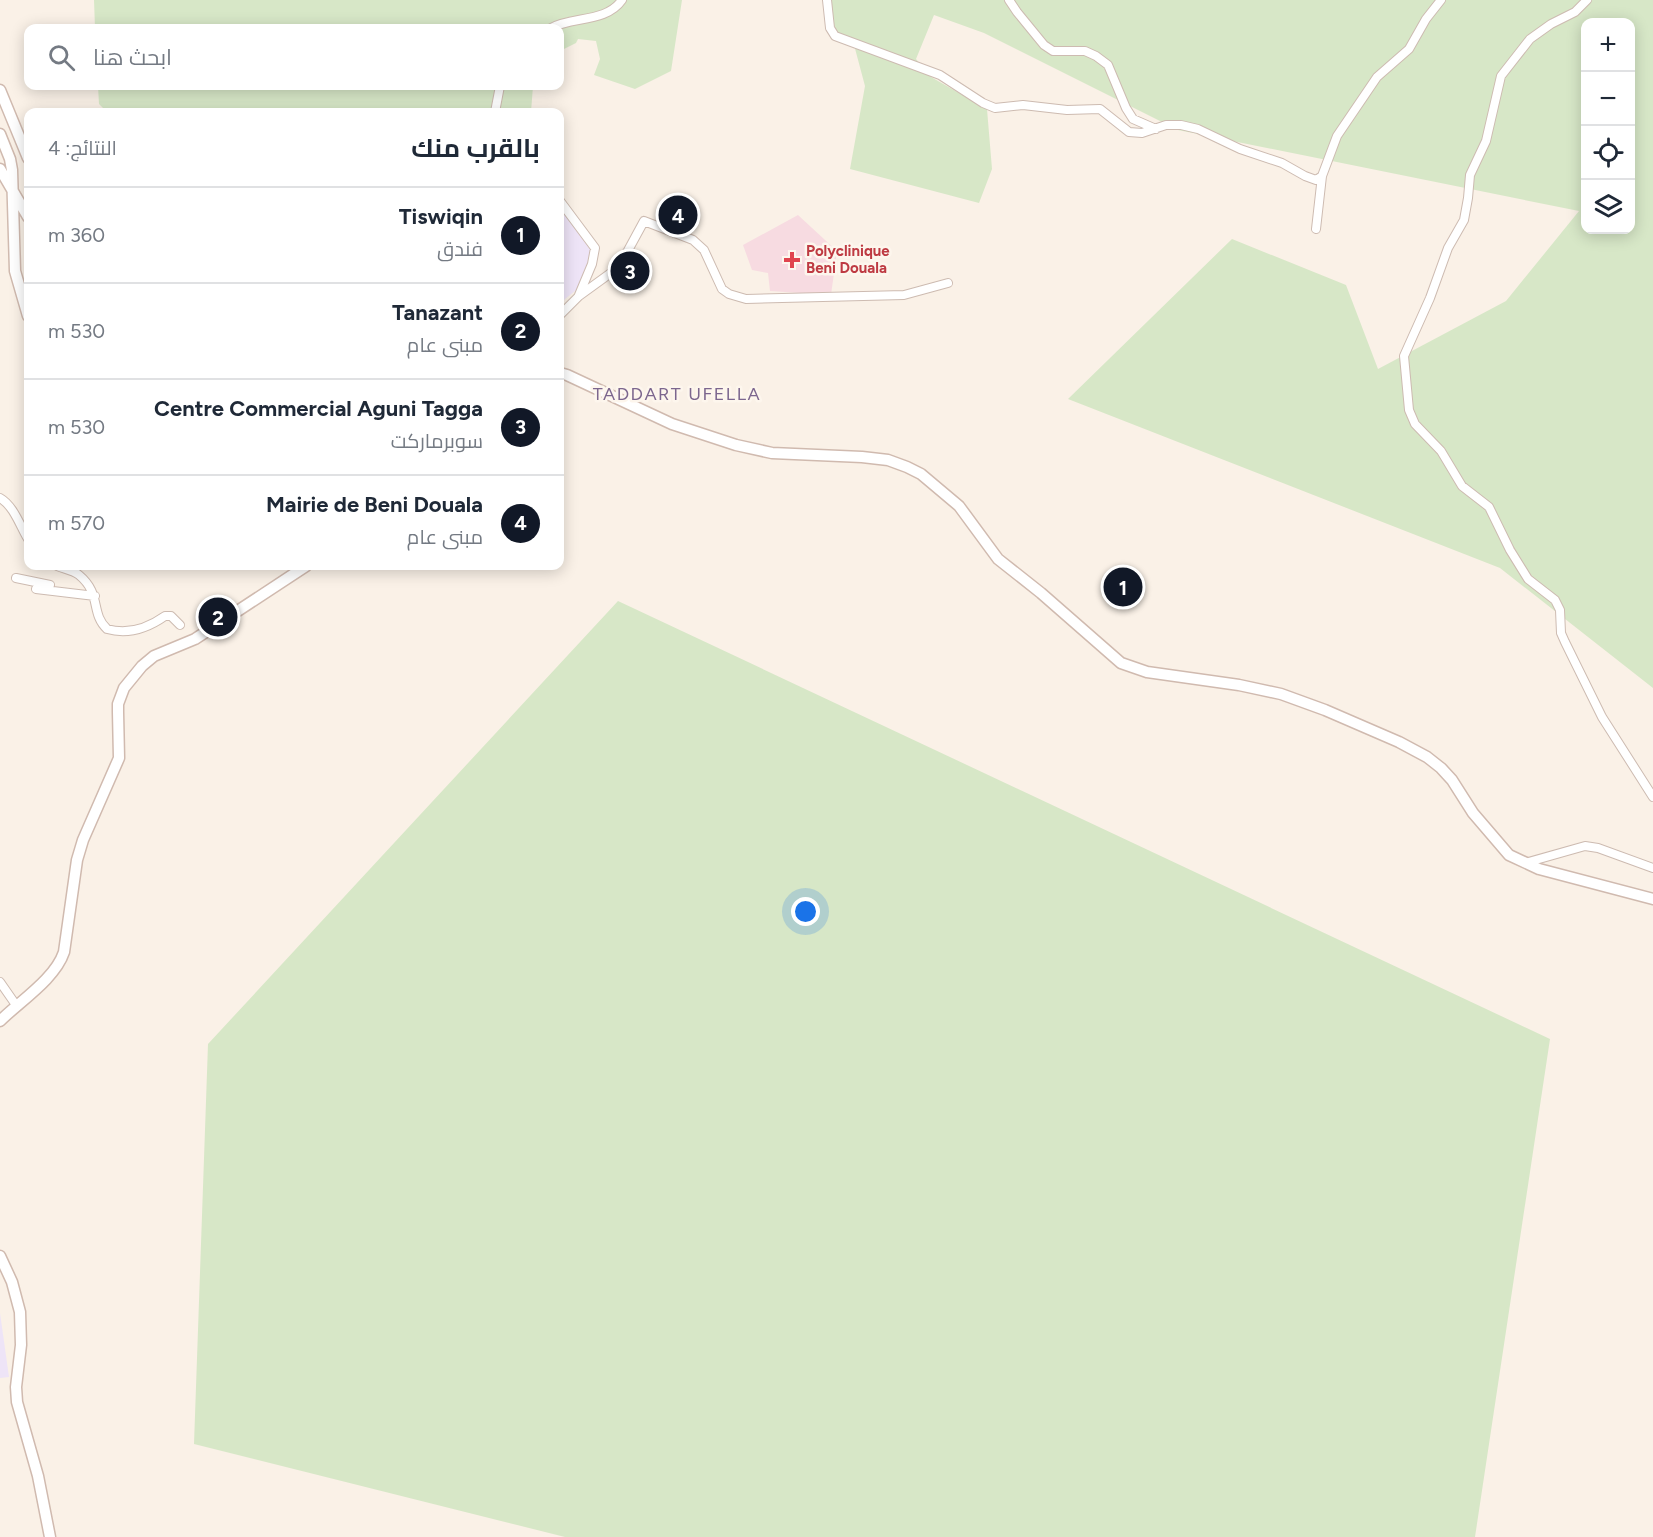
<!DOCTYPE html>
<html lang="ar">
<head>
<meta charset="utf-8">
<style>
	:root { --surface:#fff; --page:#f6f6f7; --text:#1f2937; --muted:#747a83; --line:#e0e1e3; --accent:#111827 }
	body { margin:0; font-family:Figtree,Cairo,sans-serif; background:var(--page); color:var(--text); direction:rtl }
	.controls { position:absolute; right:18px; top:18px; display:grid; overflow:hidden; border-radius:12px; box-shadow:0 3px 15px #0003 }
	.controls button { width:54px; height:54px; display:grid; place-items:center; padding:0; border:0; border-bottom:2px solid var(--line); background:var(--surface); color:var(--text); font:30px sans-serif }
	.you { position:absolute; left:806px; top:912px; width:21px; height:21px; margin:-15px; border:4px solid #fff; border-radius:50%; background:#1a73e8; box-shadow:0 0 0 9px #1a73e833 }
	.badge { display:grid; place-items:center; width:39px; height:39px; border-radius:50%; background:var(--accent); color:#fff; font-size:20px; font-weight:700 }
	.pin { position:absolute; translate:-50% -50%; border:3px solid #fff; box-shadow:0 2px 6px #0006 }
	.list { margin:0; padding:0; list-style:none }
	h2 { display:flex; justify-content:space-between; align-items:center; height:78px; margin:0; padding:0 24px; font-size:26px }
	h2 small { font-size:20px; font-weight:400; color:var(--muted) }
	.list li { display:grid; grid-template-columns:39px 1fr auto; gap:18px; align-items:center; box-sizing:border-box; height:96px; padding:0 24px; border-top:2px solid var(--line) }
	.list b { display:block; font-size:22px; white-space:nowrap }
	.list p { margin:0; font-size:20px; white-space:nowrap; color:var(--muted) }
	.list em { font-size:20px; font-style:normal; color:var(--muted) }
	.icon { flex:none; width:33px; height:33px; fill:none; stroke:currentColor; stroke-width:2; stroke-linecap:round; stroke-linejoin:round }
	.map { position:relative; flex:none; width:1653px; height:1537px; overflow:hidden; direction:ltr }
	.search { position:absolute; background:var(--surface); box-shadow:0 3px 15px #0003; left:24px; top:24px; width:540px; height:66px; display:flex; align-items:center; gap:15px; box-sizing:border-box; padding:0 21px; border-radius:12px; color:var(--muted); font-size:22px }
	.panel { position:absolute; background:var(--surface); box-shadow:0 3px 15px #0003; left:24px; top:108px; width:540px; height:462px; border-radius:12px; direction:rtl }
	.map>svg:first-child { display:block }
	.education { fill:#eee4f7 }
	.medical { fill:#f7dbe1 }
	.green { fill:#d7e7c7; fill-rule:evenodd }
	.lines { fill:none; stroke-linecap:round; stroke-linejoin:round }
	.street-casing { stroke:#cdbbb1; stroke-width:10 }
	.secondary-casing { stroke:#d0baaf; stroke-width:13 }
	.street { stroke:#fff; stroke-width:8 }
	.secondary { stroke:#fff; stroke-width:10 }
	.health-dot { fill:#e0444e; stroke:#fdf6ed; stroke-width:2 }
	.labels { text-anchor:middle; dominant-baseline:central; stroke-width:5; stroke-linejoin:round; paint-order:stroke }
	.health-label { font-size:15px; font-weight:bold; fill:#be3a42; stroke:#fdf6ed; text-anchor:start }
	.quarter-label { font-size:18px; letter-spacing:1.5px; fill:#7c668e; stroke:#fdf6ed }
</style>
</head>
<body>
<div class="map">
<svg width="1653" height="1537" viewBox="0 0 1653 1537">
	<rect width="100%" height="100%" fill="#faf1e7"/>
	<path class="education" d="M560 213 569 217 593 251 580 287 565 299 560 306Z
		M0 1313 9 1377 0 1378Z"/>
	<path class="medical" d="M798 215 837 251 831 295 770 291 768 273 752 270 743 245Z"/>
	<path class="green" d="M94 0H682L671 71 635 89 594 75 600 59 596 41 578 39 576 43 560 51V28H95Z
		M832 0H1653V688L1500 568 1068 399 1232 239 1346 285 1378 369 1506 301 1579 211 1178 130 984 33 934 15 916 59 931 77 987 109 992 169 979 203 850 169 865 86 853 41 829 28ZM1586 22H1630V230H1586Z
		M98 86H533L531 112H107L99 104Z
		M618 601 1550 1039 1475 1537H565L194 1444 208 1044Z"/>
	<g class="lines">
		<defs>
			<path id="street" d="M827 0 830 28 835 36 940 75 983 103 995 108 1023 105 1067 110 1100 109 1129 132 1142 133 1166 125H1181L1198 129 1240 149 1282 163 1305 176 1316 180 1322 176
				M1009 0 1017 12 1044 45 1053 51H1085L1096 56 1108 65 1126 108 1133 119 1156 129
				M1587 0 1575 12 1551 24 1530 39 1501 76 1486 141 1470 175 1468 198 1464 220 1448 248 1430 298 1404 356 1409 410 1415 424 1441 451 1462 486 1489 507 1510 550 1528 579 1555 600 1560 610 1561 633 1565 642 1602 717 1653 797
				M551 28C572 16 606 23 622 0
				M495 112 500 86
				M560 201 595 248 592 264 579 295
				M1316 229 1322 176 1337 136 1377 77 1409 49 1426 19 1441 0
				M560 315 579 296 619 267 644 221 693 240 704 250 722 289 729 294 746 299 904 295 948 283
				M0 498C14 506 20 526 28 539
				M57 566C64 569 73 570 79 575 102 594 90 613 107 629 128 635 148 628 165 616H171L180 625
				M16 578 50 585
				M36 589 95 596
				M1525 863 1585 846 1598 848 1653 868
				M0 982 16 1005"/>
			<path id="secondary" d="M0 90 28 158
				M0 134 10 159 12 170 15 271 28 316
				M0 169 28 217
				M560 373 567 375 672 424 736 445 772 453 862 457 888 460 907 467 921 474 959 506 998 559 1041 593 1121 663 1147 672 1239 685 1281 694 1325 710 1399 742 1427 757 1441 768 1452 780 1473 813 1509 855 1539 869 1653 899
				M0 1021C20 1001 55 979 64 952L77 860 83 840 119 758 118 712V704L124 688 142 666 154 656 195 639 306 566
				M0 1256 12 1282 20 1312 21 1345 16 1387 17 1402 38 1476 50 1537"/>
		</defs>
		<use href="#street" class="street-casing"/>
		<use href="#secondary" class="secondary-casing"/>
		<use href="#street" class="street"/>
		<use href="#secondary" class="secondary"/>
	</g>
	<path class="health-dot" d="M789 251h6v6h6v6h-6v6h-6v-6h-6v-6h6z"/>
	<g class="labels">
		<g class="health-label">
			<text x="806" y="251">Polyclinique<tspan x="806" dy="17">Beni Douala</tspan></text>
		</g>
		<g class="quarter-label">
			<text x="677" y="394">TADDART UFELLA</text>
		</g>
	</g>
</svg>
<div class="controls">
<button>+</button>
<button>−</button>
<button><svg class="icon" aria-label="locate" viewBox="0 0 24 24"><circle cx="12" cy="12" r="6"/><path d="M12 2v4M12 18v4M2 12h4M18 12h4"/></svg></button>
<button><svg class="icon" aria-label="layers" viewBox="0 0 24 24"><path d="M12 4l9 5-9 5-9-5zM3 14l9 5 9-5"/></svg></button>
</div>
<div class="you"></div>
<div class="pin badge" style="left:1123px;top:587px">1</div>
<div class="pin badge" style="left:218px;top:617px">2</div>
<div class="pin badge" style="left:630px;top:271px">3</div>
<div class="pin badge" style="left:678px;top:215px">4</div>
<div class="search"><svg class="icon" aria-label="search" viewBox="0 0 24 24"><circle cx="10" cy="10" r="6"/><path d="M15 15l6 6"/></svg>ابحث هنا</div>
<section class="panel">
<h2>بالقرب منك<small>النتائج: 4</small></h2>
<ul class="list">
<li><span class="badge">1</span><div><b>Tiswiqin</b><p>فندق</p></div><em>360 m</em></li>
<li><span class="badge">2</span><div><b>Tanazant</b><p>مبنى عام</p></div><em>530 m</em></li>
<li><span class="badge">3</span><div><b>Centre Commercial Aguni Tagga</b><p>سوبرماركت</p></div><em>530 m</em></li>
<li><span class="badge">4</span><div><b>Mairie de Beni Douala</b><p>مبنى عام</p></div><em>570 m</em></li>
</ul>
</section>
</div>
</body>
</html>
